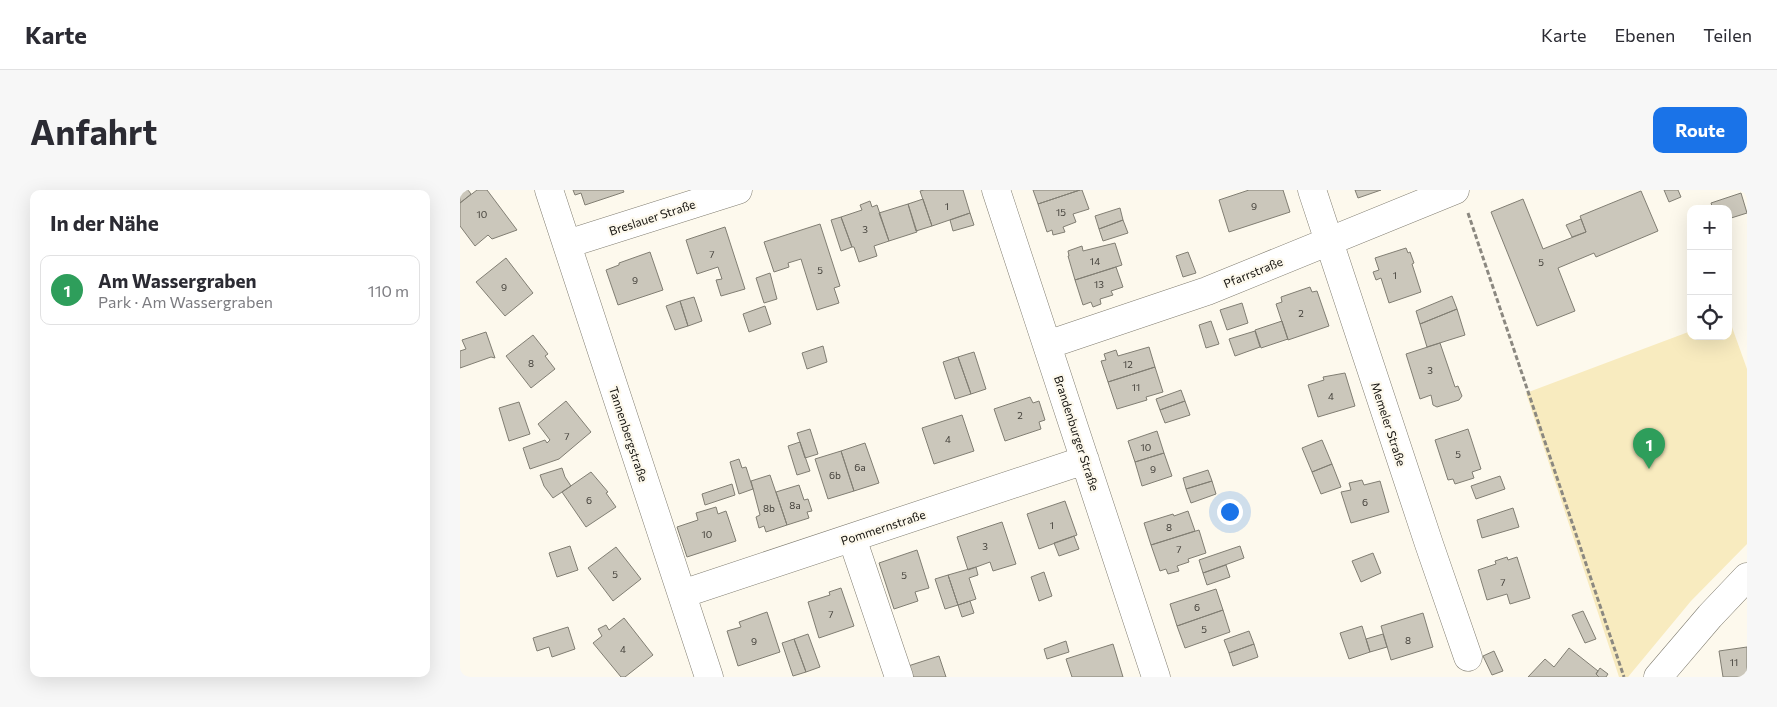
<!DOCTYPE html>
<html lang="de">
<head>
<meta charset="utf-8">
<style>
	:root { --surface:#fff; --page:#f7f7f7; --text:#2b2b33; --muted:#7c7c81; --line:#e1e1e2; --accent:#1a73e8 }
	body { margin:0; font-family:Commissioner,sans-serif; background:var(--page); color:var(--text) }
	.controls { position:absolute; right:15px; top:15px; display:grid; overflow:hidden; border-radius:10px; box-shadow:0 5px 20px #0002 }
	.controls button { width:45px; height:45px; display:grid; place-items:center; padding:0; border:0; border-bottom:1px solid var(--line); background:var(--surface); color:var(--text); font:25px sans-serif }
	.you { position:absolute; left:769px; top:321px; width:18px; height:18px; margin:-12px; border:4px solid #fff; border-radius:50%; background:#1a73e8; box-shadow:0 0 0 8px #1a73e833 }
	.badge { display:grid; place-items:center; width:32px; height:32px; border-radius:50%; background:var(--accent); color:#fff; font-size:16px; font-weight:700 }
	.pin { position:absolute; translate:-50% -41px; filter:drop-shadow(0 1px 2px #0008) }
	.pin::after { content:''; position:absolute; top:26px; width:18px; height:15px; background:inherit; clip-path:polygon(0 0,100% 0,50% 100%) }
	.list { margin:0; padding:0; list-style:none }
	h2 { display:flex; justify-content:space-between; align-items:center; height:65px; margin:0; padding:0 20px; font-size:21px }
	h2 small { font-size:16px; font-weight:400; color:var(--muted) }
	.list li { display:grid; grid-template-columns:32px 1fr auto; gap:15px; align-items:center; box-sizing:border-box; height:70px; margin:0 10px 10px; padding:0 10px; border:1px solid var(--line); border-radius:10px }
	.list b { display:block; font-size:19px; white-space:nowrap }
	.list p { margin:0; font-size:16px; white-space:nowrap; color:var(--muted) }
	.list em { font-size:16px; font-style:normal; color:var(--muted) }
	.icon { flex:none; width:28px; height:28px; fill:none; stroke:currentColor; stroke-width:2; stroke-linecap:round; stroke-linejoin:round }
	.map { position:relative; flex:none; width:1287px; height:487px; overflow:hidden; border-radius:10px }
	header { display:flex; align-items:center; gap:30px; box-sizing:border-box; height:70px; padding:0 25px; background:var(--surface); border-bottom:1px solid var(--line) }
	header strong { font-size:24px }
	nav { display:flex; gap:28px; margin-inline-start:auto; font-size:18px }
	.intro { display:flex; align-items:center; justify-content:space-between; box-sizing:border-box; height:120px; padding:0 30px }
	h1 { margin:0; font-size:35px }
	.button { padding:12px 22px; border-radius:10px; background:var(--accent); color:#fff; font-size:18px; font-weight:700 }
	main { display:flex; gap:30px; padding:0 30px }
	aside { flex:1; background:var(--surface); border-radius:10px; box-shadow:0 5px 20px #0002 }
	.map>svg:first-child { display:block }
	.green { fill:#f8ebbf }
	.building { fill:#cbc7bb; stroke:#817e73 }
	.lines { fill:none; stroke-linecap:round; stroke-linejoin:round }
	.minor-casing { stroke:#807d71; stroke-width:29 }
	.path { stroke:#8b8880; stroke-width:3; stroke-dasharray:5 2.5; stroke-linecap:butt }
	.minor { stroke:#fff; stroke-width:28 }
	.labels { text-anchor:middle; dominant-baseline:central; stroke-width:4.5; stroke-linejoin:round; paint-order:stroke }
	.number-label { font-size:10px; fill:#423f39 }
	.street-label { font-size:12px; fill:#14120e; stroke:#fdf9ed }
</style>
</head>
<body>
<header>
<strong>Karte</strong>
<nav><a>Karte</a><a>Ebenen</a><a>Teilen</a></nav>
</header>
<div class="intro"><h1>Anfahrt</h1><a class="button">Route</a></div>
<main>
<aside>
<h2>In der Nähe<small></small></h2>
<ul class="list">
<li><span class="badge" style="background:#2e9e5b">1</span><div><b>Am Wassergraben</b><p>Park · Am Wassergraben</p></div><em>110 m</em></li>
</ul>
</aside>
<div class="map">
<svg width="1287" height="487" viewBox="0 0 1287 487">
	<rect width="100%" height="100%" fill="#fdf9ed"/>
	<path class="green" d="M1268 126 1287 179V354L1231 411 1168 487H1159L1066 203 1231 141V146H1268Z"/>
	<path class="building" d="M0 0H8L11 4 0 13Z
		M17 0H27L57 40 32 49 28 45 15 56 0 36V13Z
		M113 0H163L164 2 125 15 121 3 115 5Z
		M464 0H503L510 23 472 36 460 1Z
		M573 0H620L578 14Z
		M620 0H622L629 19 613 24 616 32 603 37 605 42 593 45 592 40 587 42 578 14Z
		M789 0H823L830 22 769 42 759 10Z
		M895 0H921L898 8Z
		M1204 0H1218L1221 7 1209 12Z
		M1181 1 1198 41 1136 67 1134 63 1098 78 1115 121 1077 136 1031 22 1063 9 1083 59 1126 42 1120 26Z
		M1281 3 1287 23 1268 29V19H1253L1251 13Z
		M463 9 472 36 456 41 448 14Z
		M410 11 412 17 417 15 429 51 414 56 417 66 399 72 394 57H392L381 27 402 20 400 15Z
		M448 14 457 42 429 51 419 23Z
		M660 18 663 30 639 39 635 26Z
		M510 23 514 35 493 41 490 30Z
		M381 27 392 57 381 61 371 30Z
		M1121 29 1126 42 1112 47 1106 35Z
		M663 30 668 43 643 51 639 39Z
		M360 34 380 96 374 98 379 113 357 120 341 69 328 73 329 77 314 82 304 52Z
		M265 37 285 99 261 106 256 90 262 89 258 77 237 84 226 50Z
		M655 53 662 75 615 90 608 66H609L608 61 622 56 623 61Z
		M946 58 948 63 950 62 954 73 952 74 961 102 929 113 921 88 916 90 913 82 919 80 915 68Z
		M190 62 203 100 158 115 146 80 159 75V73Z
		M728 62 736 83 723 87 716 66Z
		M46 68 73 103 45 126 16 92Z
		M656 77 663 97 651 101 653 105 640 109 641 114 633 117 631 112 623 115 615 90Z
		M310 83 317 109 304 113 296 88Z
		M850 97 852 102 857 101 869 136 828 150 816 114 822 112 821 107Z
		M992 106 997 119 960 134 956 121Z
		M234 107 242 131 228 136 220 111Z
		M220 111 228 136 215 140 206 116Z
		M782 113 788 133 767 140 760 120Z
		M305 116 311 134 289 142 283 124Z
		M997 119 1005 145 967 157 960 134Z
		M751 131 759 154 746 158 739 135Z
		M822 131 828 149 801 158 795 140Z
		M795 141 800 157 775 166 769 149Z
		M26 142 35 168 31 167 0 178V161L6 159 2 150Z
		M73 145 88 164 85 166 95 179 71 198 46 166Z
		M980 153 995 197 998 196 1002 206 999 210 977 217 973 215 971 205 960 209 946 164Z
		M363 156 367 172 347 179 342 163Z
		M689 157 695 177 648 192 641 171 646 170 644 164 656 160 658 166Z
		M514 162 526 199 511 204 498 167Z
		M498 167 511 204 495 209 483 172Z
		M695 177 703 202 686 207 687 210 657 219 648 192Z
		M885 183 895 216 858 227 848 195 864 190 863 187Z
		M721 200 725 211 700 220 696 209Z
		M570 207 573 213 579 211 585 230 579 232 581 239 545 251 534 219Z
		M106 211 131 242 99 269 70 279 63 258 85 250 87 253 90 250 78 234Z
		M725 211 730 225 705 233 700 220Z
		M59 212 70 244 49 251 39 218Z
		M502 225 514 261 474 274 462 238Z
		M350 239 358 264 345 268 337 243Z
		M1008 239 1021 279 1012 282 1014 288 995 294 993 289 988 290 975 250Z
		M697 241 704 263 675 272 668 251Z
		M862 250 872 274 852 282 842 258Z
		M340 252 350 281 337 285 328 256Z
		M405 253 419 293 394 301 381 261Z
		M381 261 394 301 368 309 355 269Z
		M704 263 712 286 682 296 675 272Z
		M279 269 282 278 286 277 293 299 279 304 270 272Z
		M872 274 881 297 861 304 852 282Z
		M102 278 105 287 111 296 93 308 84 296 80 285Z
		M748 280 752 291 726 299 723 288Z
		M131 282 148 302 146 303 156 317 126 337 102 302Z
		M310 285 327 335 306 342 304 336 299 338 296 327 300 325 291 291Z
		M1040 286 1045 299 1016 309 1011 296Z
		M902 290 904 295 920 291 929 322 891 333 881 302 891 300 889 293Z
		M752 291 756 304 731 313 726 299Z
		M272 294 275 305 245 315 242 304Z
		M339 295 344 310 348 309 352 321 347 322 349 328 327 335 316 302Z
		M605 311 617 345 579 359 567 324Z
		M256 317 258 324 266 321 276 351 227 367 217 337 238 330 236 323Z
		M1053 318 1059 337 1022 348 1017 330Z
		M728 321 735 341 691 355 684 333 713 324 714 326Z
		M542 332 556 374 533 381 530 372 508 380 497 347Z
		M739 340 746 363 728 369 729 372 717 376 719 381 708 384 706 379 700 381 691 355Z
		M614 346 619 359 599 366 594 353Z
		M110 356 118 380 97 387 89 363Z
		M780 356 784 368 743 383 739 370Z
		M156 357 181 389 153 411 128 378Z
		M457 360 469 398 455 402 458 411 434 419 419 373Z
		M913 363 921 383 901 392 892 371Z
		M1047 367 1048 370 1057 367 1070 408 1050 414 1047 404 1027 410 1018 380 1036 374 1035 371Z
		M766 375 770 387 747 395 743 383Z
		M516 377 518 385 509 388 516 409 498 415 488 385Z
		M584 382 592 406 579 411 571 387Z
		M488 385 498 415 485 419 475 389Z
		M381 398 394 436 359 448 348 412 370 405 369 402Z
		M756 399 763 420 717 436 710 414Z
		M510 411 514 423 502 427 498 415Z
		M763 420 770 442 725 458 717 436Z
		M1123 421 1136 449 1125 453 1112 425Z
		M307 422 320 462 278 476 267 441 281 437 279 432Z
		M963 423 973 457 931 470 921 436Z
		M164 428 193 465 165 487H161L133 453 142 446 138 439 146 435 149 440Z
		M902 436 910 462 889 469 880 443Z
		M108 437 115 459 92 467 89 457 77 461 73 448Z
		M789 441 794 454 769 463 764 450Z
		M348 444 360 477 346 482 334 449Z
		M923 444 927 457 910 462 906 449Z
		M334 449 346 482 333 486 322 453Z
		M606 451 609 462 587 469 584 459Z
		M653 454 663 487H612L606 469Z
		M794 454 798 467 773 476 769 463Z
		M1287 457V487H1263L1259 461Z
		M1109 458 1138 481 1136 484 1139 487H1068L1085 469 1094 477Z
		M1034 461 1043 481 1032 485 1023 466Z
		M479 466 486 487H448L445 477Z
		M1140 478 1148 484 1146 487H1139L1136 484Z"/>
	<g class="lines">
		<defs>
			<path id="minor" d="M89 0 249 487
				M536 0 696 487
				M852 0 969 354 1008 467
				M107 54 278 0
				M587 155 747 101 995 0
				M392 348 439 487
				M222 404 625 270
				M1198 487 1250 426 1287 387"/>
		</defs>
		<use href="#minor" class="minor-casing"/>
		<path class="path" d="M1008 23 1164 487"/>
		<use href="#minor" class="minor"/>
	</g>
	<g class="labels">
		<g class="number-label">
			<text x="487" y="16">1</text>
			<text x="794" y="16">9</text>
			<text x="601" y="22">15</text>
			<text x="22" y="24">10</text>
			<text x="405" y="39">3</text>
			<text x="252" y="64">7</text>
			<text x="635" y="71">14</text>
			<text x="1081" y="72">5</text>
			<text x="360" y="80">5</text>
			<text x="935" y="85">1</text>
			<text x="175" y="90">9</text>
			<text x="639" y="94">13</text>
			<text x="44" y="97">9</text>
			<text x="841" y="123">2</text>
			<text x="71" y="173">8</text>
			<text x="668" y="174">12</text>
			<text x="970" y="180">3</text>
			<text x="676" y="197">11</text>
			<text x="871" y="206">4</text>
			<text x="560" y="225">2</text>
			<text x="107" y="246">7</text>
			<text x="488" y="249">4</text>
			<text x="686" y="257">10</text>
			<text x="998" y="264">5</text>
			<text x="400" y="277">6a</text>
			<text x="693" y="279">9</text>
			<text x="375" y="285">6b</text>
			<text x="129" y="310">6</text>
			<text x="905" y="312">6</text>
			<text x="335" y="315">8a</text>
			<text x="309" y="318">8b</text>
			<text x="592" y="335">1</text>
			<text x="709" y="337">8</text>
			<text x="247" y="344">10</text>
			<text x="525" y="356">3</text>
			<text x="719" y="359">7</text>
			<text x="155" y="384">5</text>
			<text x="444" y="385">5</text>
			<text x="1043" y="392">7</text>
			<text x="737" y="417">6</text>
			<text x="371" y="424">7</text>
			<text x="744" y="439">5</text>
			<text x="948" y="450">8</text>
			<text x="294" y="451">9</text>
			<text x="163" y="459">4</text>
			<text x="1274" y="472">11</text>
		</g>
		<g class="street-label">
			<text transform="translate(192 27) rotate(-18)">Breslauer Straße</text>
			<text transform="translate(793 82) rotate(-22)">Pfarrstraße</text>
			<text transform="translate(929 234) rotate(72)">Memeler Straße</text>
			<text transform="translate(617 243) rotate(72)">Brandenburger Straße</text>
			<text transform="translate(169 244) rotate(72)">Tannenbergstraße</text>
			<text transform="translate(423 337) rotate(-18)">Pommernstraße</text>
		</g>
	</g>
</svg>
<div class="controls">
<button>+</button>
<button>−</button>
<button><svg class="icon" aria-label="locate" viewBox="0 0 24 24"><circle cx="12" cy="12" r="6"/><path d="M12 2v4M12 18v4M2 12h4M18 12h4"/></svg></button>
</div>
<div class="you"></div>
<div class="pin badge" style="left:1189px;top:279px;background:#2e9e5b">1</div>
</div>
</main>
</body>
</html>
